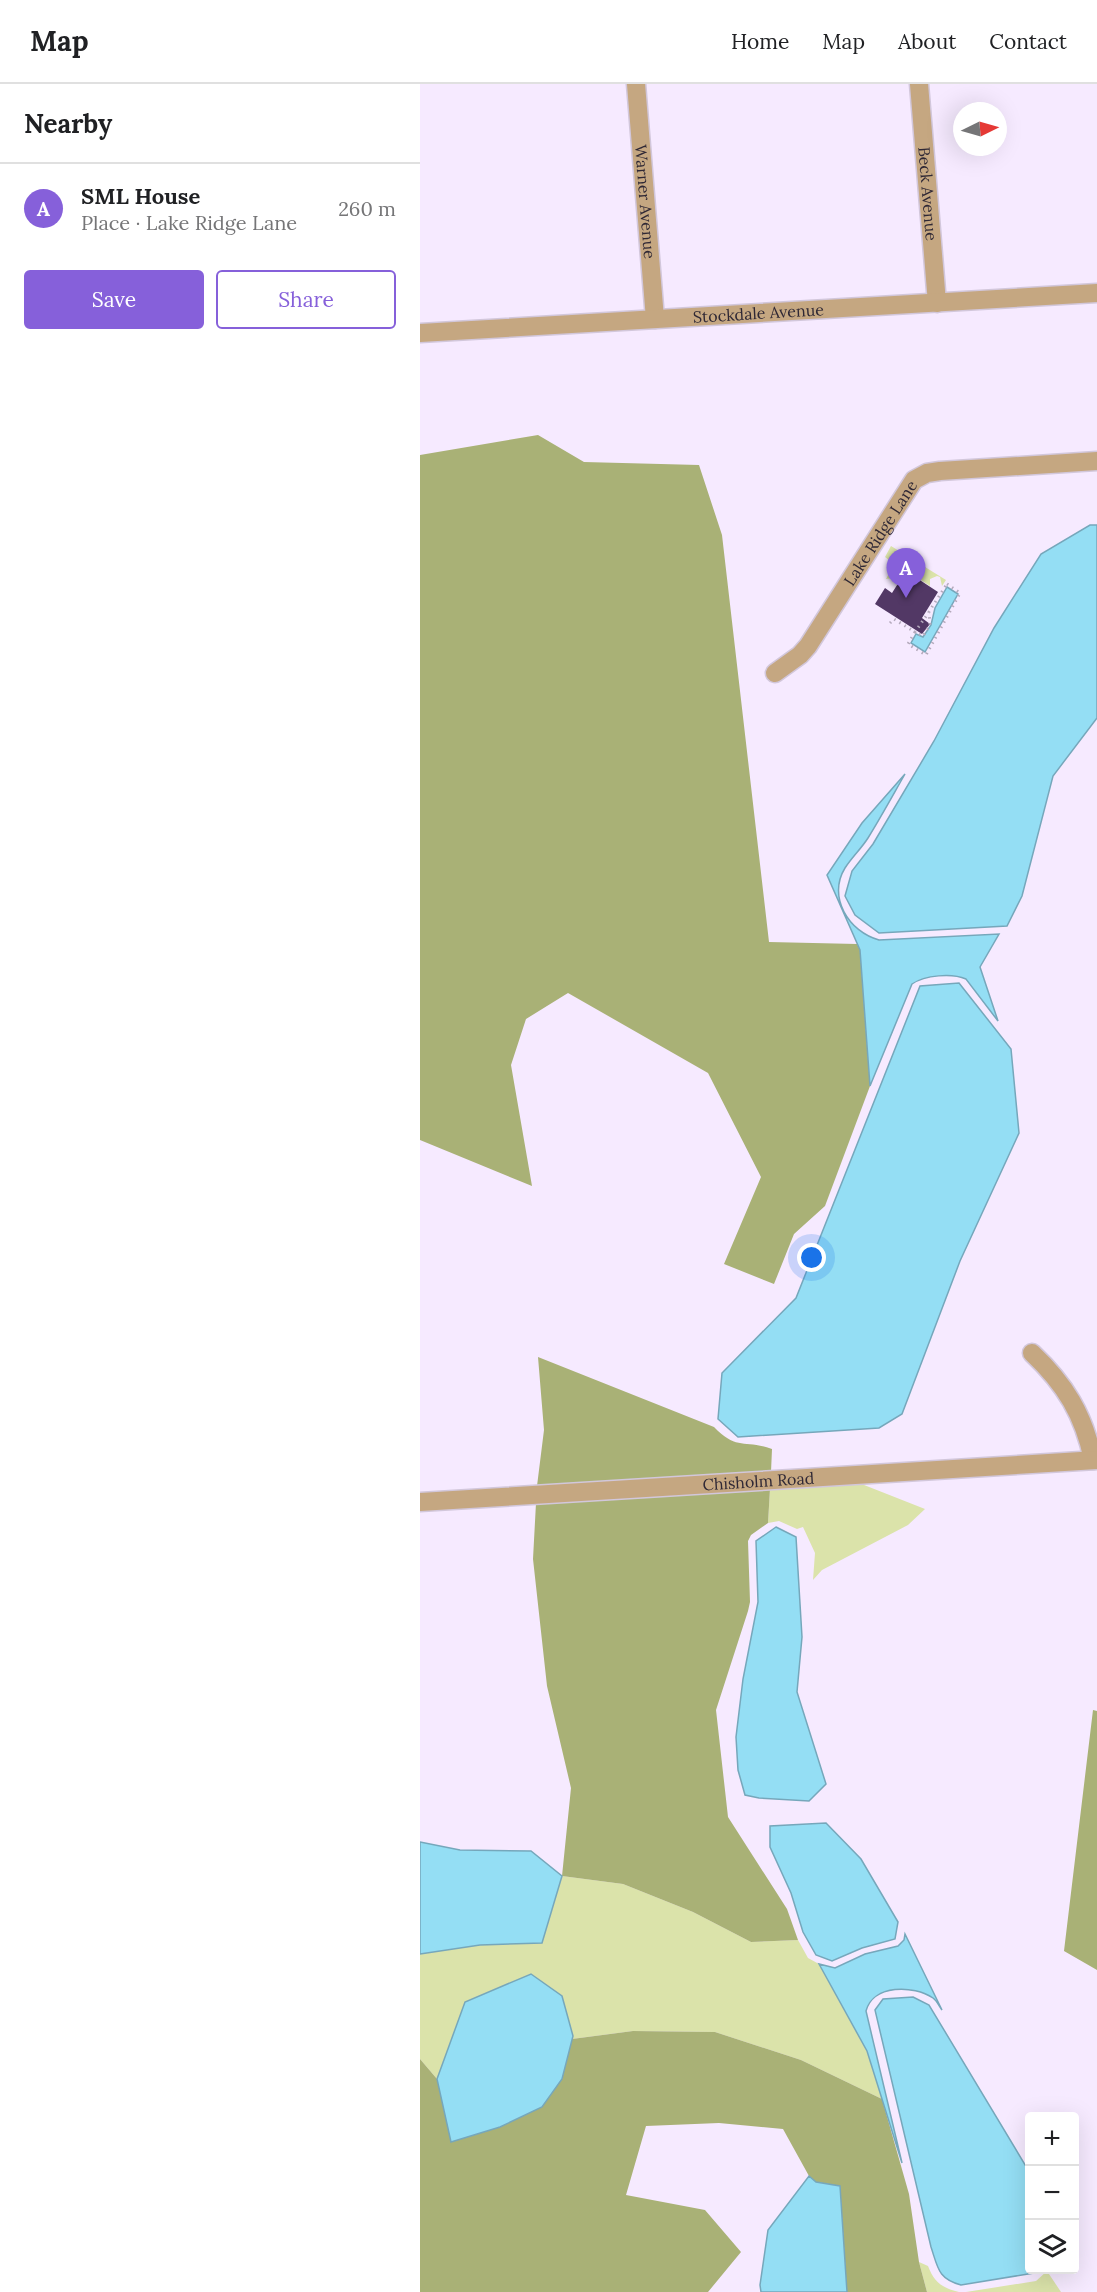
<!DOCTYPE html>
<html lang="en">
<head>
<meta charset="utf-8">
<style>
	:root { --surface:#fff; --page:#f2f2f2; --text:#202124; --muted:#757577; --line:#e0e0e0; --accent:#8660da }
	body { margin:0; font-family:Lora,serif; background:var(--page); color:var(--text) }
	.controls { position:absolute; right:18px; bottom:18px; display:grid; overflow:hidden; border-radius:6px; box-shadow:0 6px 24px #0002 }
	.controls button { width:54px; height:54px; display:grid; place-items:center; padding:0; border:0; border-bottom:2px solid var(--line); background:var(--surface); color:var(--text); font:30px sans-serif }
	.compass { position:absolute; left:533px; top:18px; width:54px; height:54px; border-radius:50%; background:var(--surface); box-shadow:0 6px 24px #0002; rotate:85deg }
	.you { position:absolute; left:392px; top:1174px; width:21px; height:21px; margin:-15px; border:4px solid #fff; border-radius:50%; background:#1a73e8; box-shadow:0 0 0 9px #1a73e833 }
	.badge { display:grid; place-items:center; width:39px; height:39px; border-radius:50%; background:var(--accent); color:#fff; font-size:20px; font-weight:700 }
	.pin { position:absolute; translate:-50% -50px; filter:drop-shadow(0 2px 3px #0008) }
	.pin::after { content:''; position:absolute; top:32px; width:21px; height:18px; background:inherit; clip-path:polygon(0 0,100% 0,50% 100%) }
	.list { margin:0; padding:0; list-style:none }
	h2 { display:flex; justify-content:space-between; align-items:center; height:78px; margin:0; padding:0 24px; font-size:26px }
	h2 small { font-size:20px; font-weight:400; color:var(--muted) }
	.list li { display:grid; grid-template-columns:39px 1fr auto; gap:18px; align-items:center; box-sizing:border-box; height:90px; padding:0 24px; border-top:2px solid var(--line) }
	.list b { display:block; font-size:22px; white-space:nowrap }
	.list p { margin:0; font-size:20px; white-space:nowrap; color:var(--muted) }
	.list em { font-size:20px; font-style:normal; color:var(--muted) }
	.actions { display:flex; gap:12px; padding:18px 24px }
	.actions a { flex:1; padding:14px 0; border:2px solid var(--accent); border-radius:6px; text-align:center; font-size:21px; color:var(--accent) }
	.actions .main { background:var(--accent); color:#fff }
	.icon { flex:none; width:33px; height:33px; fill:none; stroke:currentColor; stroke-width:2; stroke-linecap:round; stroke-linejoin:round }
	.map { position:relative; flex:none; width:677px; height:2208px; overflow:hidden }
	header { display:flex; align-items:center; gap:36px; box-sizing:border-box; height:84px; padding:0 30px; background:var(--surface); border-bottom:2px solid var(--line) }
	header strong { font-size:28px }
	nav { display:flex; gap:33px; margin-inline-start:auto; font-size:21px }
	main { display:flex }
	aside { flex:1; background:var(--surface) }
	.map>svg:first-child { display:block }
	.green { fill:#dbe3aa }
	.forest { fill:#a9b176 }
	.water { fill:#94def4; stroke:#76a7bb; stroke-width:1.5 }
	.building { fill:#523865 }
	.lines { fill:none; stroke-linecap:round; stroke-linejoin:round }
	.minor-casing { stroke:#d2c7db; stroke-width:21 }
	.path { stroke:#b4aabc; stroke-width:3; stroke-dasharray:1.5 4.5; stroke-linecap:butt }
	.minor { stroke:#c5a781; stroke-width:18 }
	.labels { text-anchor:middle; dominant-baseline:central; stroke-width:6; stroke-linejoin:round; paint-order:stroke }
	.street-label { font-size:16px; fill:#2f2835; stroke:#fff }
</style>
</head>
<body>
<header>
<strong>Map</strong>
<nav><a>Home</a><a>Map</a><a>About</a><a>Contact</a></nav>
</header>
<main>
<aside>
<h2>Nearby<small></small></h2>
<ul class="list">
<li><span class="badge">A</span><div><b>SML House</b><p>Place · Lake Ridge Lane</p></div><em>260 m</em></li>
</ul>
<div class="actions"><a class="main">Save</a><a>Share</a></div>
</aside>
<div class="map">
<svg width="677" height="2208" viewBox="0 0 677 2208">
	<rect width="100%" height="100%" fill="#f6eaff"/>
	<path class="green" d="M471 462 526 496 522 502 520 493 517 492 510 495V502L487 487 480 498 473 494 466 495 474 480 465 473Z
		M439 1399 505 1425 488 1441 402 1486 393 1496 395 1469 383 1443 377 1445 359 1437 348 1439 350 1405Z
		M142 1792 203 1800 273 1828 331 1858 378 1856 388 1874 399 1880 447 1967 462 2015 381 1976 295 1948 213 1947 152 1955 153 1952 46 1918 17 1995 0 1975V1870L60 1861 121 1859Z
		M499 2178 508 2182C514 2198 522 2204 539 2208H507Z
		M627 2187 641 2208H546L616 2197Z"/>
	<path class="forest" d="M118 351 164 378 279 381 302 451 349 858 437 860 440 866 450 1002 405 1122 374 1150 354 1200 304 1180 341 1093 288 989 148 909 106 935 91 981 112 1102 0 1056V371Z
		M118 1273 294 1343C317 1367 324 1355 352 1365L351 1388 117 1402 124 1346Z
		M350 1405 348 1439 331 1451 328 1457 330 1518 328 1527 296 1626 308 1733 367 1825 378 1856 331 1858 273 1828 203 1800 142 1792 151 1704 127 1602 113 1475 116 1419Z
		M673 1626 677 1627V1886L644 1867Z
		M213 1947 295 1948 381 1976 462 2015 489 2110 499 2178 507 2208H427L420 2102 396 2098 389 2092 363 2045 299 2039 226 2042 206 2111 285 2126 321 2168 288 2208H0V1975L17 1995 32 2058 142 1995 152 1955Z"/>
	<path class="water" d="M670 441H677V634L633 692 602 812 587 842 459 849 435 831 425 812 432 787 453 760 514 657 574 544 621 470Z
		M527 503 538 510 505 568 491 559 496 550 503 553 511 541 515 524Z
		M485 690C473 711 461 733 448 754 441 765 432 773 425 784 407 813 429 848 459 856L579 850 560 883 578 937 546 895C532 889 505 891 492 900L450 1002 440 866 407 791 442 739Z
		M539 899 591 965 599 1049 540 1177 482 1330 459 1344 318 1353 298 1335 302 1289 376 1214 500 902Z
		M356 1443 376 1453 382 1553 377 1608 406 1700 389 1717 339 1714 325 1711 318 1686 316 1653 323 1595 338 1518 336 1457Z
		M406 1739 441 1775 478 1838 475 1855 442 1864 412 1877 396 1871 383 1848 371 1809 350 1763V1742Z
		M0 1758 40 1766 111 1767 142 1792 122 1859 60 1861 0 1870Z
		M485 1850 522 1926C519 1922 517 1917 513 1914 494 1901 453 1900 446 1927L482 2079 447 1967 399 1880 415 1884 445 1870 478 1862 484 1856Z
		M111 1890 142 1912 153 1952 142 1995 122 2023 80 2043 31 2058 17 1995 45 1918Z
		M493 1913 509 1921 607 2084 610 2095V2186H618L614 2189 541 2201C518 2195 518 2184 511 2163L455 1926 463 1915Z
		M389 2092 396 2098 420 2102 427 2208H341L340 2201 348 2146Z"/>
	<path class="building" d="M486 487 518 508 502 534 510 540 502 550 455 520 465 504 472 509Z"/>
	<g class="lines">
		<defs>
			<g id="minor">
				<path id="s1" d="M216 0 235 235"/>
				<path id="s2" d="M499 0 517 219"/>
				<path id="s3" d="M0 249 677 209"/>
				<path id="s4" d="M355 589 380 571 388 562 494 396 507 389 520 387 677 377"/>
				<path d="M612 1269C645 1300 664 1331 673 1376"/>
				<path id="s5" d="M0 1418 677 1376"/>
			</g>
		</defs>
		<use href="#minor" class="minor-casing"/>
		<path class="path" d="M527 500 540 509 506 571 488 560 495 548 503 552 510 541 509 528 512 523Z
			M470 539 474 535 495 548 509 528"/>
		<use href="#minor" class="minor"/>
	</g>
	<g class="labels">
		<g class="street-label">
			<text stroke="none"><textPath href="#s2" startOffset="110">Beck Avenue</textPath></text>
			<text stroke="none"><textPath href="#s1" startOffset="118">Warner Avenue</textPath></text>
			<text stroke="none"><textPath href="#s3" startOffset="339">Stockdale Avenue</textPath></text>
			<text stroke="none"><textPath href="#s4" startOffset="177">Lake Ridge Lane</textPath></text>
			<text stroke="none"><textPath href="#s5" startOffset="339">Chisholm Road</textPath></text>
		</g>
	</g>
</svg>
<div class="controls">
<button>+</button>
<button>−</button>
<button><svg class="icon" aria-label="layers" viewBox="0 0 24 24"><path d="M12 4l9 5-9 5-9-5zM3 14l9 5 9-5"/></svg></button>
</div>
<svg class="compass" viewBox="-18 -18 36 36"><path d="M0-13l5 13h-10z" fill="#e53935"/><path d="M0 13l5-13h-10z" fill="#757577"/></svg>
<div class="you"></div>
<div class="pin badge" style="left:486px;top:514px">A</div>
</div>
</main>
</body>
</html>
